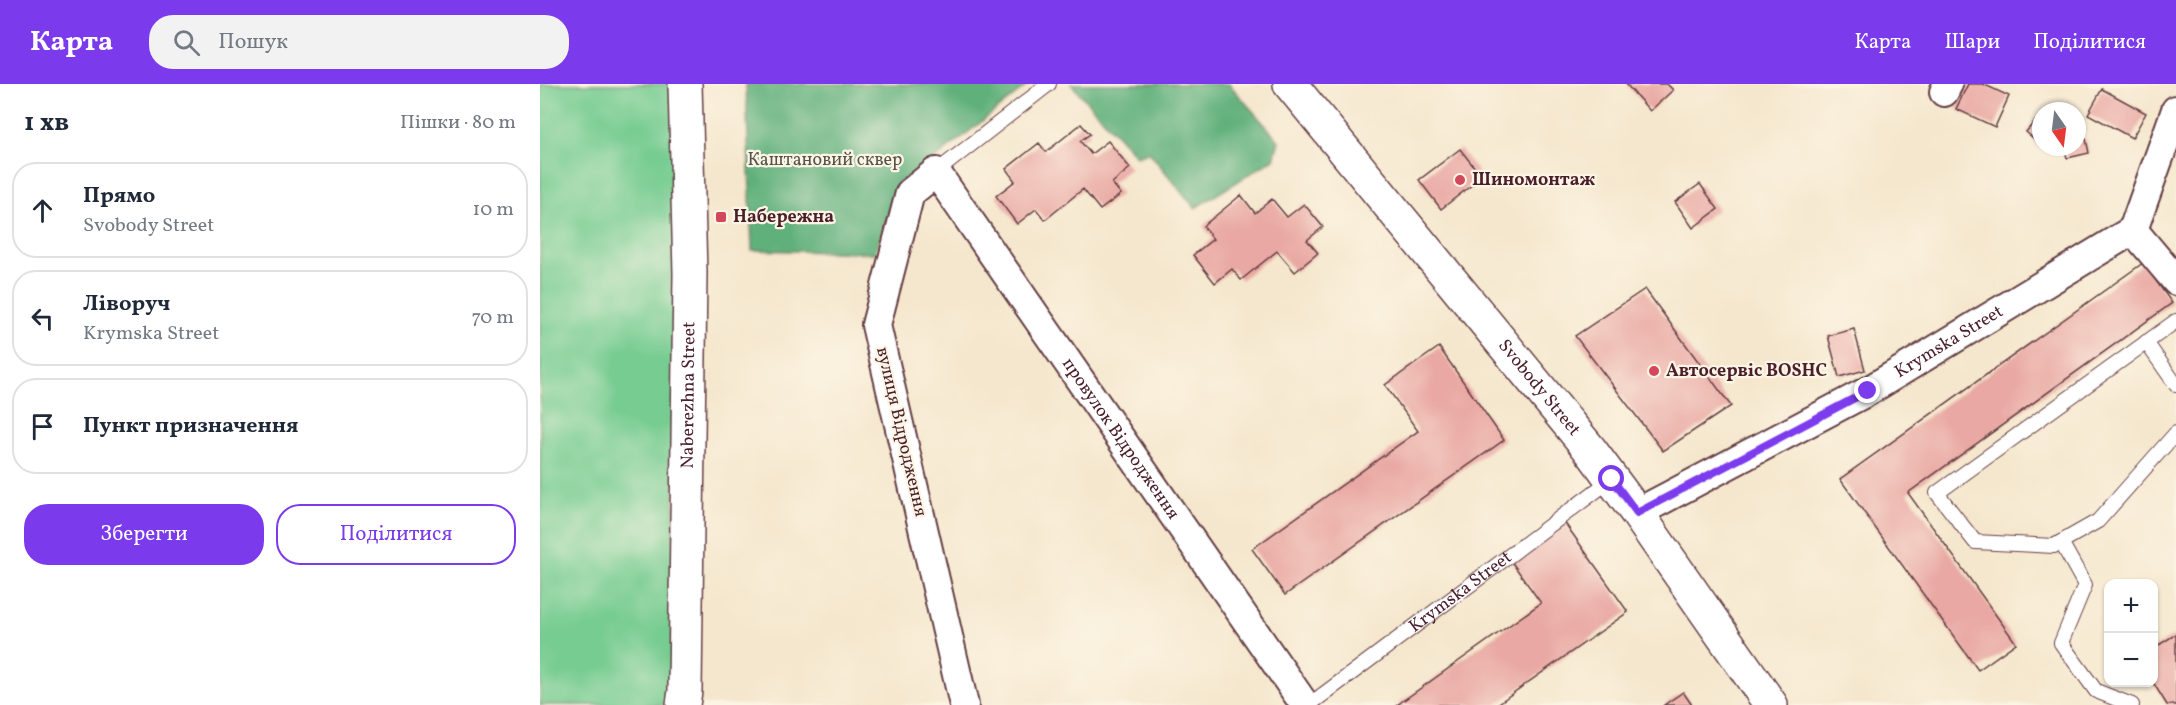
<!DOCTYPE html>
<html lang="uk">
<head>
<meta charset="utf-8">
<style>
	:root { --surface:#fff; --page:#f2f2f3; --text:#1f2937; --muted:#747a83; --line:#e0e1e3; --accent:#7c3aed }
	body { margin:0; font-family:Vollkorn,serif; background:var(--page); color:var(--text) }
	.controls { position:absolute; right:18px; bottom:18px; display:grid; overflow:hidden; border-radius:12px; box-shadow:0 2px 4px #0004 }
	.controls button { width:54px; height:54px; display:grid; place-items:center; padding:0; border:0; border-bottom:2px solid var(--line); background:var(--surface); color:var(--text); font:30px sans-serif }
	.compass { position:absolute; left:1492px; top:18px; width:54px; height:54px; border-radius:50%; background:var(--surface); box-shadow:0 2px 4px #0004; rotate:166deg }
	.stop { position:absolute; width:18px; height:18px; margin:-14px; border:4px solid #7c3aed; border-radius:50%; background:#fff }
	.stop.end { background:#7c3aed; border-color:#fff; box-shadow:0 2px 6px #0008 }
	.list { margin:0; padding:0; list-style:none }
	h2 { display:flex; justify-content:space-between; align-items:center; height:78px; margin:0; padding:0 24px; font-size:26px }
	h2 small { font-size:20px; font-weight:400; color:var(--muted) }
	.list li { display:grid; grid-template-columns:39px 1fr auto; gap:18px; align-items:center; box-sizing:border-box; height:96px; margin:0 12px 12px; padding:0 12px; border:2px solid var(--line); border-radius:24px }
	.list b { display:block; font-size:22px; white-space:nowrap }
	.list p { margin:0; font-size:20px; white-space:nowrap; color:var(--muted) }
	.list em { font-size:20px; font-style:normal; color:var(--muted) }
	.actions { display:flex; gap:12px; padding:18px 24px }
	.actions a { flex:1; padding:14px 0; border:2px solid var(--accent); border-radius:24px; text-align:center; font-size:21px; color:var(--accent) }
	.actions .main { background:var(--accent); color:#fff }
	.icon { flex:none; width:33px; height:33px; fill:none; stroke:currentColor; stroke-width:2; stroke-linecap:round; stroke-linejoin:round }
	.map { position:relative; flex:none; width:1636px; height:621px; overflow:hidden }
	header { display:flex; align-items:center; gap:36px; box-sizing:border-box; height:84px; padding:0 30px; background:var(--accent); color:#fff }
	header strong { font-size:28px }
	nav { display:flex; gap:33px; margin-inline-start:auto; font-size:21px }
	.search { width:420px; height:54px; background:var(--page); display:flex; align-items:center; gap:15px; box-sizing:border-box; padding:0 21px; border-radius:24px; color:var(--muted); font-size:22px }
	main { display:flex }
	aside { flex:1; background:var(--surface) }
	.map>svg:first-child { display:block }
	.green { fill:#76cc91; stroke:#60765e; stroke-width:1.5 }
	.forest { fill:#60b07b; stroke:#556853; stroke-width:1.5 }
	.building { fill:#e9a8a3 }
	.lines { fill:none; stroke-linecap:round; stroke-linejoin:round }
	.lane-casing { stroke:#643d43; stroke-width:16 }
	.street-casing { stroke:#643d43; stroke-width:32 }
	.secondary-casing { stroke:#643d43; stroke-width:36 }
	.lane { stroke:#fff; stroke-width:14 }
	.street { stroke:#fff; stroke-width:28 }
	.secondary { stroke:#fff; stroke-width:33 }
	.route { stroke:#7c3aed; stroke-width:8 }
	.poi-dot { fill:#d1495b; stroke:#fcf5e5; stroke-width:2 }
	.labels { text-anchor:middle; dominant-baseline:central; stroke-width:4.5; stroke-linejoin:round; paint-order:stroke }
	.park-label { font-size:18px; fill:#57534a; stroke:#fcf5e5 }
	.poi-label { font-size:18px; font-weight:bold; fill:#4a1f2b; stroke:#fcf5e5; text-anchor:start }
	.street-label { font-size:18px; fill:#4a1f2b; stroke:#fcf5e5 }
</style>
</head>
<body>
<header>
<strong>Карта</strong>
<div class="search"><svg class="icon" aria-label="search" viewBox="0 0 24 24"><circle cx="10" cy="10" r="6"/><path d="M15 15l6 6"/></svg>Пошук</div>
<nav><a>Карта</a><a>Шари</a><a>Поділитися</a></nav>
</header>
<main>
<aside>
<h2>1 хв<small>Пішки · 80 m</small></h2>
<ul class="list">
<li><svg class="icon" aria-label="ahead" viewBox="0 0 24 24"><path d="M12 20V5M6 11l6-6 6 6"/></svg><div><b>Прямо</b><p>Svobody Street</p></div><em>10 m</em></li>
<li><svg class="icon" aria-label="left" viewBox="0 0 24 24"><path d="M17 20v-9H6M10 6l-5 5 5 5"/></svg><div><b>Ліворуч</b><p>Krymska Street</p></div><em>70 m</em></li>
<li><svg class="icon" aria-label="arrive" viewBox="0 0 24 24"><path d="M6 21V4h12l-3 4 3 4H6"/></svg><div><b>Пункт призначення</b></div></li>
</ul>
<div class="actions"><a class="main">Зберегти</a><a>Поділитися</a></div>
</aside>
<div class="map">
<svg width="1636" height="621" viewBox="0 0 1636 621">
	<rect width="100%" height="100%" fill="#fcf5e5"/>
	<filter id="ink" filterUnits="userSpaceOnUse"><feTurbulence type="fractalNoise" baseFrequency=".0167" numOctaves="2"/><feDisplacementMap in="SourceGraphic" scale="12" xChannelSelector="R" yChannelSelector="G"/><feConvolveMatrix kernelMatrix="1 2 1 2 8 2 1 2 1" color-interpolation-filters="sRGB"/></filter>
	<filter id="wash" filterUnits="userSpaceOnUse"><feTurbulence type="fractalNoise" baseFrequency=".008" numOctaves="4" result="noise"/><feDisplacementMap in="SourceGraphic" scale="24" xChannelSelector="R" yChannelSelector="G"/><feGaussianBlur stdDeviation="1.35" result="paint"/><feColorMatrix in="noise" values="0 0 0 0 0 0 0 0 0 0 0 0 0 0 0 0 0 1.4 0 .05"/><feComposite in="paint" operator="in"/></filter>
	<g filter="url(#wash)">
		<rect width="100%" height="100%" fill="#f5e7cd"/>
		<path class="green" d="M0 0H133L137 156 132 621H0Z"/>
		<path class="forest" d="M206 0H489L401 70 359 99 335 169 212 166Z
			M531 0H689L739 57 734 75 655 124 609 68 596 72Z"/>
		<g id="blocks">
			<path class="building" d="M1086 0H1127L1133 6 1110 27Z
				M1428 0H1443L1469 12 1455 43 1416 25Z
				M1562 5 1606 29 1592 54 1548 30Z
				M1501 30V54L1498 58 1486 48Z
				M541 40 550 50 540 57 551 70 568 57 590 84 572 99 581 110 560 126 543 105 505 136 496 125 477 140 456 112 475 97 466 85 499 59 506 68Z
				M1546 55 1549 69 1527 74 1524 63H1537V57Z
				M920 65 942 93 901 125 879 96Z
				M1160 100 1178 125 1153 144 1135 118Z
				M701 111 715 129 732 115 747 133 764 120 783 143 767 156 778 169 755 188 737 167 701 196 692 185 675 199 653 171 673 155 663 142Z
				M1603 179 1632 219 1368 409 1476 559 1438 586 1300 395Z
				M1105 205 1191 322 1123 367 1035 252Z
				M1314 245 1325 286 1299 293 1288 252Z
				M899 263 964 356 745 511 712 465 878 347 845 301Z
				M1022 435 1088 528 956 621H857L1001 519 968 473Z
				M1636 550V621H1627L1614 600V564Z
				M1143 608 1152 621H1124Z"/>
		</g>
	</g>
	<g filter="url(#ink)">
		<use href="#blocks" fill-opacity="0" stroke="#643d43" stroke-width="1.5"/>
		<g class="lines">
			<defs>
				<g id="lane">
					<path d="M396 88 509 0"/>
					<path d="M1636 237 1397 409 1435 458 1514 462 1521 458 1558 437 1636 349"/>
					<path d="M1606 258 1636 301"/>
					<path d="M1521 458 1545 501 1521 559 1556 607 1592 621"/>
					<path id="s1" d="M769 621 1072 395"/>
				</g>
				<g id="street">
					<path d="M1404 8 1408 0"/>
					<path d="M1593 146 1636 26"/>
					<path id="s2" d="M1097 429 1328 307 1593 146 1636 197"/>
					<path id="s3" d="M424 621 336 241 370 109 396 88 765 621"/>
				</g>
				<g id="secondary">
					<path id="s4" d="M750 0 1051 367 1097 429 1231 621"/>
					<path id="s5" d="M143 621 145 607 150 189 145 0"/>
				</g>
			</defs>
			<use href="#lane" class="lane-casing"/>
			<use href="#street" class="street-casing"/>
			<use href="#secondary" class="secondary-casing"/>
			<use href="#lane" class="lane"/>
			<use href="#street" class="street"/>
			<use href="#secondary" class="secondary"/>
		</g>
	</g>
	<g class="lines" filter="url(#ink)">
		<path class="route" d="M1072 395 1097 429 1328 307"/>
	</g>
	<g class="poi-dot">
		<circle cx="920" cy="96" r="6"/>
		<rect x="175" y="127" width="12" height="12" rx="3"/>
		<circle cx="1114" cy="287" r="6"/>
	</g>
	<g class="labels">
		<g class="park-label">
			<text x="285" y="76">Каштановий сквер</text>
		</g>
		<g class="poi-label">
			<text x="932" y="96">Шиномонтаж</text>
			<text x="193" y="133">Набережна</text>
			<text x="1126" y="287">Автосервіс BOSHC</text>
		</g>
		<g class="street-label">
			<text stroke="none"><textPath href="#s2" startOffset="356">Krymska Street</textPath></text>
			<text stroke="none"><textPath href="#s4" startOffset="393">Svobody Street</textPath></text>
			<text stroke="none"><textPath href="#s5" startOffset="310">Naberezhna Street</textPath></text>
			<text transform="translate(361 348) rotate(77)">вулиця Відродження</text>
			<text stroke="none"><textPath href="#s3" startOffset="884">провулок Відродження</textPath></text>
			<text stroke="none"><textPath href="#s1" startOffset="189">Krymska Street</textPath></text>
		</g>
	</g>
</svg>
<div class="controls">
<button>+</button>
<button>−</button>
</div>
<svg class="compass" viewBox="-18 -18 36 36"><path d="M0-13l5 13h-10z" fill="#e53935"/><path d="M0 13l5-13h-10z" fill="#747a83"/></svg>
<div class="stop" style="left:1072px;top:395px"></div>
<div class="stop end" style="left:1328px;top:307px"></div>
</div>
</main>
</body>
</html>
